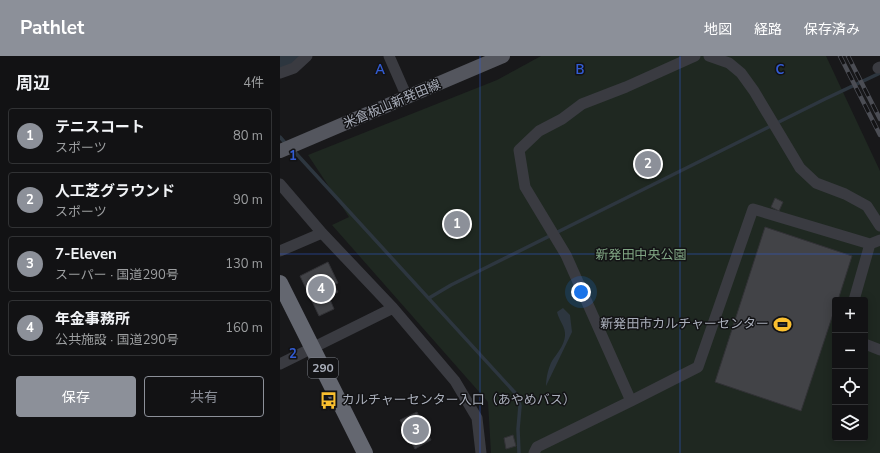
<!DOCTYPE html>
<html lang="ja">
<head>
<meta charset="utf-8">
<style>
	:root { --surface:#121214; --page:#1b1b1d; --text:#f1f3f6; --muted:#9c9ea0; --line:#313234; --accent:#8c9099 }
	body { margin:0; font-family:"Nunito Sans","Noto Sans JP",sans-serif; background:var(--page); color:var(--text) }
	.controls { position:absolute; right:12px; bottom:12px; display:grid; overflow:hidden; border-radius:4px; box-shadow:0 2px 10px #0003 }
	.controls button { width:36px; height:36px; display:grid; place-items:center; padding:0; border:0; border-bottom:1px solid var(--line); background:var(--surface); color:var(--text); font:20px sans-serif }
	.you { position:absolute; left:301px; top:236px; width:14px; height:14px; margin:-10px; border:3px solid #fff; border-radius:50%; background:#1a73e8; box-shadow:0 0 0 6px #1a73e833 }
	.badge { display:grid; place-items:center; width:26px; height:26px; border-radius:50%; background:var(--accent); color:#fff; font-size:13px; font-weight:700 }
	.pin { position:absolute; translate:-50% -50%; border:2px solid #fff; box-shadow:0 1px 4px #0006 }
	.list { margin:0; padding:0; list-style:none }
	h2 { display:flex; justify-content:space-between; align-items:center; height:52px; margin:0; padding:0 16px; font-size:17px }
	h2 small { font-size:13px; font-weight:400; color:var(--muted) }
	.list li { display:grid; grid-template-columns:26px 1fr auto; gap:12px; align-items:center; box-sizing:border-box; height:56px; margin:0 8px 8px; padding:0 8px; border:1px solid var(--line); border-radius:4px }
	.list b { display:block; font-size:15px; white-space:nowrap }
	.list p { margin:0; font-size:13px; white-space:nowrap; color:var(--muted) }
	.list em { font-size:13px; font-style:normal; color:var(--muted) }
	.actions { display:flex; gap:8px; padding:12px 16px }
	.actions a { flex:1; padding:9px 0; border:1px solid var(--accent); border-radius:4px; text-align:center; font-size:14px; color:var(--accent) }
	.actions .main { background:var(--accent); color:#fff }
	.icon { flex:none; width:22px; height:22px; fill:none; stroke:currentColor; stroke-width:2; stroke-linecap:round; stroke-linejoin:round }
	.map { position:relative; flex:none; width:600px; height:397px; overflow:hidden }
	header { display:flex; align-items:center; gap:24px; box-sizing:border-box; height:56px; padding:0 20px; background:var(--accent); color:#fff }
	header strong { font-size:19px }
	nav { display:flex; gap:22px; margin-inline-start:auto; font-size:14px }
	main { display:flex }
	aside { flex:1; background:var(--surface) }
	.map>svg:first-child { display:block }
	.green { fill:#1f2821; fill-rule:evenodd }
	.water { fill:#2d363f }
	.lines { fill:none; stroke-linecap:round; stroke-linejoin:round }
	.stream { stroke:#2d363f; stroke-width:3.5 }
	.river { stroke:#2d363f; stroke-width:20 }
	.building { fill:#424347; stroke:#323236 }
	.minor { stroke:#3a3b41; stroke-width:11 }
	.major { stroke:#54565e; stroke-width:14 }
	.highway { stroke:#646770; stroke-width:16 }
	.rail-casing { stroke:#4b4d54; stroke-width:4.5 }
	.rail { stroke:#131315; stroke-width:3; stroke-dasharray:9; stroke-linecap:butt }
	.grid { fill:none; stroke:#325cd4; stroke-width:1; stroke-opacity:0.55 }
	.labels { text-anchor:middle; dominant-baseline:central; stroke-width:3; stroke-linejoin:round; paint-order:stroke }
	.shield { fill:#131315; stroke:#7c8088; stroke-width:1 }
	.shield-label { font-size:12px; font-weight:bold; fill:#a9aeba }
	.street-label { font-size:13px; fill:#a9aeba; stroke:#131315 }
	.park-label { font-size:13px; fill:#80a684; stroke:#131315 }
	.poi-label { font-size:13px; fill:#a9aeba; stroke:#131315; text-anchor:end }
	.grid-label { font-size:13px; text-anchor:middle; font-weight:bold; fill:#325cd4; stroke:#131315; stroke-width:3; stroke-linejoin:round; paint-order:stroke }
</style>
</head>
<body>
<header>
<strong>Pathlet</strong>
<nav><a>地図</a><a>経路</a><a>保存済み</a></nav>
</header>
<main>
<aside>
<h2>周辺<small>4件</small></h2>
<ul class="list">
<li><span class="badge">1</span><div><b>テニスコート</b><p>スポーツ</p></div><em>80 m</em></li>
<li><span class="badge">2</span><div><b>人工芝グラウンド</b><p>スポーツ</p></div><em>90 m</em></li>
<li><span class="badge">3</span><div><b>7-Eleven</b><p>スーパー · 国道290号</p></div><em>130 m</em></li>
<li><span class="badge">4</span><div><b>年金事務所</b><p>公共施設 · 国道290号</p></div><em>160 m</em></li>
</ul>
<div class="actions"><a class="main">保存</a><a>共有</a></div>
</aside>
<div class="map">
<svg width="600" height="397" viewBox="0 0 600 397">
	<rect width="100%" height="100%" fill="#18181a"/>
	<path class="green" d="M261 0H546L600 115V397H211L208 346 52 169 69 161 28 99 217 24ZM555 244H585V382H555Z"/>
	<path class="water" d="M283 252 290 259 292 276 266 330C266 323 268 312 272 305 277 297 284 290 285 280 286 271 279 265 277 256Z"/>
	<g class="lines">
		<path class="stream" d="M0 81 7 89
			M12 93 238 340 240 350 238 373 239 397
			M149 242 171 229 545 43 600 17"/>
		<path class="river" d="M0 9 11 4 17 0"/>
	</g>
	<path class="building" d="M495 142 503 146 499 155 491 151Z
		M485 171 572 200 558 244H555V252L521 355 435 326Z
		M48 206 58 227 54 229 58 236 49 241 54 253 39 260 20 220Z
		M137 356 151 384 135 393 120 364Z
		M233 379 236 390 226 393 224 382Z"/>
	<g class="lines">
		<path class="minor" d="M109 0 127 41
			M429 0 449 7 461 17 474 35 520 112 536 127 565 138 587 150 600 170
			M598 12 600 11
			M0 17 14 12 27 0
			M0 128 42 177 113 252 175 325 197 362 201 397
			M590 188 600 184
			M0 195 42 177
			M585 288 600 294
			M0 308 113 252
			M351 345 418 311 473 153 590 188 574 244
			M254 397 257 391 351 345 286 199 245 131 239 94 259 75 282 63 302 48 346 31 415 0"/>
		<path class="major" d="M0 95 223 0"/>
		<path class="highway" d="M0 227 85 397"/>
		<defs>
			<path id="rail" d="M560 0 600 79
				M568 0 600 63"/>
		</defs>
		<use href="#rail" class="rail-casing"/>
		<use href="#rail" class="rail"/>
	</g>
	<path class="grid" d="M200 0V397M400 0V397M0 198H600"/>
	<defs>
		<symbol id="stadium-bare" viewBox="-9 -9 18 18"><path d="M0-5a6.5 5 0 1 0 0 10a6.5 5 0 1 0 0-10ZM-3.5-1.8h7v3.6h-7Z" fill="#fabf2f" stroke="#131315" stroke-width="2.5" paint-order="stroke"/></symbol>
		<symbol id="bus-bare" viewBox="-9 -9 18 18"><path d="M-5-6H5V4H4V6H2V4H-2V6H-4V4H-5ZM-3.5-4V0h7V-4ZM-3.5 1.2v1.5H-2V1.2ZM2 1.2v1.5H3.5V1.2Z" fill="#fabf2f" stroke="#131315" stroke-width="2.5" paint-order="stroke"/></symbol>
	</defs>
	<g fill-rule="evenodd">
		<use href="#stadium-bare" x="490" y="256" width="25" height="25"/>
		<use href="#bus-bare" x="36" y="332" width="25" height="25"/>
	</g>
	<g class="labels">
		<rect class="shield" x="28" y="302" width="30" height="20" rx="3"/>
		<g class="shield-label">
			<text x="43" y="312">290</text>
		</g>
		<g class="street-label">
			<text transform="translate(112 48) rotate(-23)">米倉板山新発田線</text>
		</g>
		<g class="park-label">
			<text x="361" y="199">新発田中央公園</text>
		</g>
		<g class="poi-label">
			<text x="489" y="268">新発田市カルチャーセンター</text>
			<text x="62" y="344" text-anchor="start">カルチャーセンター入口（あやめバス）</text>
		</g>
	</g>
	<g class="grid-label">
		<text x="100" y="18">A</text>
		<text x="300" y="18">B</text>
		<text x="500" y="18">C</text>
		<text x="13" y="104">1</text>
		<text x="13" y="302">2</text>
	</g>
</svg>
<div class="controls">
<button>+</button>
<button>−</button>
<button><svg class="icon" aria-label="locate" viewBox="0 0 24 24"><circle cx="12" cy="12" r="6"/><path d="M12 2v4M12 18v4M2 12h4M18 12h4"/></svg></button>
<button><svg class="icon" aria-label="layers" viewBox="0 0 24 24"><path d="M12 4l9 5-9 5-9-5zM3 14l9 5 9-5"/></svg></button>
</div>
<div class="you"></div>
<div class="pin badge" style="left:177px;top:168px">1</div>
<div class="pin badge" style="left:368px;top:108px">2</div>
<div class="pin badge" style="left:136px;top:374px">3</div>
<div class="pin badge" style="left:41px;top:233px">4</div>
</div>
</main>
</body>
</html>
